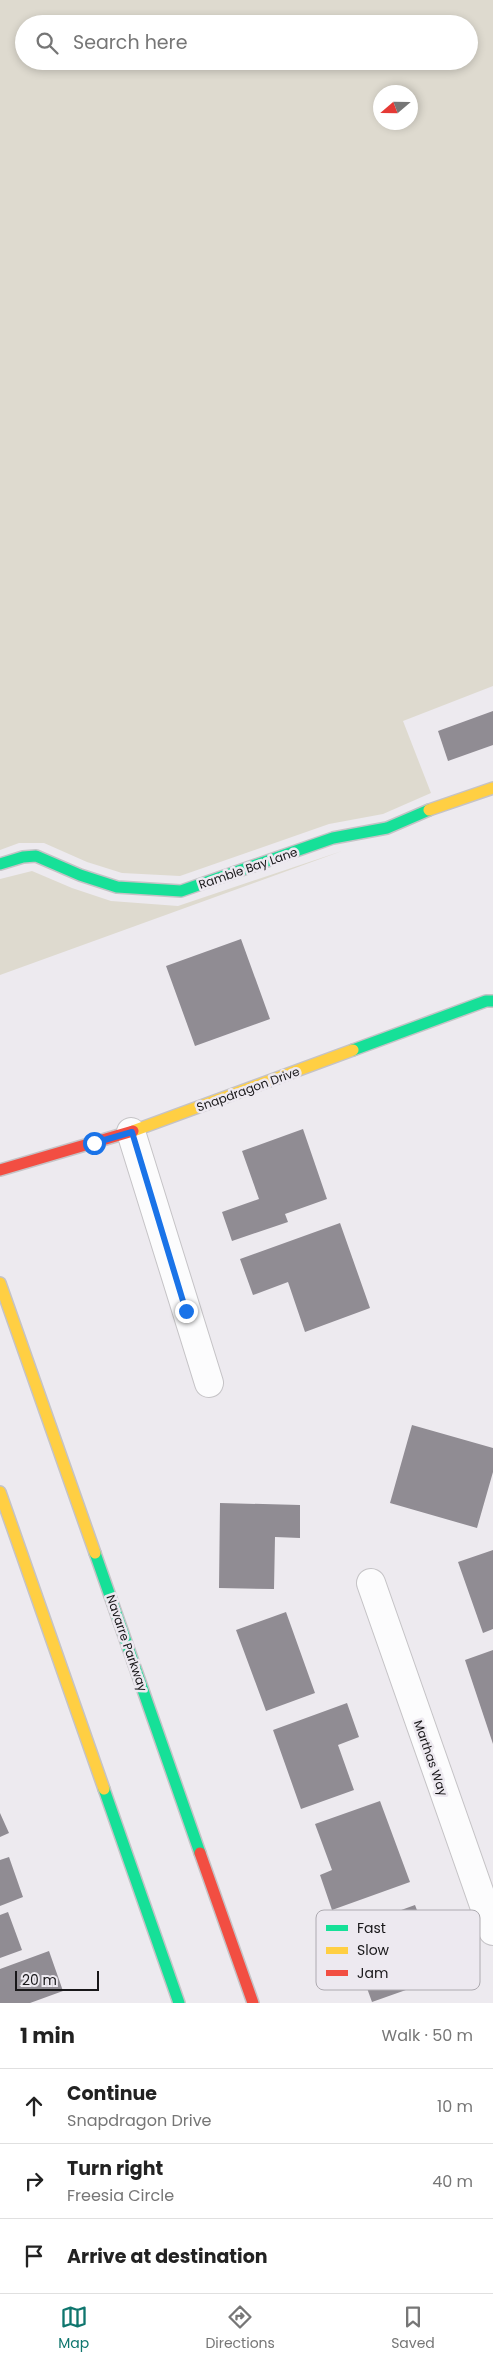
<!DOCTYPE html>
<html lang="en">
<head>
<meta charset="utf-8">
<style>
	:root { --surface:#fff; --page:#f2f2f2; --text:#222; --muted:#767676; --line:#e0e0e0; --accent:#0f766e }
	body { margin:0; font-family:Poppins,sans-serif; background:var(--page); color:var(--text) }
	.compass { position:absolute; left:373px; top:85px; width:45px; height:45px; border-radius:50%; background:var(--surface); box-shadow:0 2px 8px #0003; rotate:250deg }
	.scale { position:absolute; left:15px; bottom:12px; width:84px; box-sizing:border-box; padding-left:5px; border:2px solid #181719; border-top:0; font-size:14px; line-height:18px; white-space:nowrap; color:#181719; -webkit-text-stroke:4px #ede9f0; paint-order:stroke }
	.stop { position:absolute; width:15px; height:15px; margin:-11px; border:4px solid #1a73e8; border-radius:50%; background:#fff }
	.stop.end { background:#1a73e8; border-color:#fff; box-shadow:0 1px 5px #0008 }
	.list { margin:0; padding:0; list-style:none }
	h2 { display:flex; justify-content:space-between; align-items:center; height:65px; margin:0; padding:0 20px; font-size:21px }
	h2 small { font-size:16px; font-weight:400; color:var(--muted) }
	.list li { display:grid; grid-template-columns:32px 1fr auto; gap:15px; align-items:center; box-sizing:border-box; height:75px; padding:0 20px; border-top:1px solid var(--line) }
	.list b { display:block; font-size:19px; white-space:nowrap }
	.list p { margin:0; font-size:16px; white-space:nowrap; color:var(--muted) }
	.list em { font-size:16px; font-style:normal; color:var(--muted) }
	.icon { flex:none; width:28px; height:28px; fill:none; stroke:currentColor; stroke-width:2; stroke-linecap:round; stroke-linejoin:round }
	.map { position:relative; flex:none; width:493px; height:2003px; overflow:hidden }
	.search { position:absolute; background:var(--surface); box-shadow:0 2px 8px #0003; left:15px; right:15px; top:15px; height:55px; display:flex; align-items:center; gap:12px; box-sizing:border-box; padding:0 18px; border-radius:28px; color:var(--muted); font-size:19px }
	.sheet { height:290px; background:var(--surface) }
	nav { display:flex; justify-content:space-around; align-items:center; box-sizing:border-box; height:70px; border-top:1px solid var(--line); background:var(--surface); font-size:14px; color:var(--muted) }
	nav a { display:grid; justify-items:center; gap:2px }
	nav .on { color:var(--accent) }
	.map>svg:first-child { display:block }
	.green { fill:#dedacf; fill-rule:evenodd }
	.building { fill:#908c93 }
	.lines { fill:none; stroke-linecap:round; stroke-linejoin:round }
	.street-casing { stroke:#c5c3c6; stroke-width:30 }
	.fast-casing { stroke:#c5c3c6; stroke-width:14 }
	.slow-casing { stroke:#c5c3c6; stroke-width:14 }
	.jam-casing { stroke:#c5c3c6; stroke-width:14 }
	.street { stroke:#fcfcfd; stroke-width:28 }
	.fast { stroke:#16e098; stroke-width:11 }
	.slow { stroke:#ffcf43; stroke-width:11 }
	.jam { stroke:#f24e42; stroke-width:11 }
	.route { stroke:#1a73e8; stroke-width:6 }
	.labels { text-anchor:middle; dominant-baseline:central; stroke-width:5; stroke-linejoin:round; paint-order:stroke }
	.street-label { font-size:12px; fill:#181719; stroke:#ede9f0 }
	.key { fill:#ede9f0; stroke:#adaab0; stroke-width:1 }
	.key-label { font-size:14px; fill:#181719 }
</style>
</head>
<body>
<div class="map">
<svg width="493" height="2003" viewBox="0 0 493 2003">
	<rect width="100%" height="100%" fill="#edeaef"/>
	<path class="green" d="M0 0H493V686L403 721 431 793 383 814 329 824 180 876 122 873 87 862 44 843H19L0 850ZM24 24H469V61H24ZM410 92V122H380V92Z
		M342 851 0 975V879L32 871 72 888 111 901 178 906Z"/>
	<path class="building" d="M493 711V745L448 761 438 731Z
		M241 939 270 1019 195 1046 166 966Z
		M303 1129 327 1199 285 1214 288 1222 232 1241 222 1212 259 1199 242 1151Z
		M340 1223 370 1308 305 1332 288 1282 253 1295 240 1259Z
		M412 1425 493 1448V1472L477 1528 390 1503Z
		M220 1503 300 1505V1538L275 1537 274 1589 219 1588Z
		M493 1550V1629L483 1633 458 1562Z
		M286 1612 315 1693 266 1711 236 1630Z
		M493 1650V1744L465 1660Z
		M347 1703 359 1737 338 1745 354 1790 301 1809 273 1730Z
		M380 1801 410 1882 332 1910 320 1875 332 1870 315 1824Z
		M0 1813 9 1833 0 1837Z
		M9 1857 23 1897 0 1906V1860Z
		M415 1905 426 1934 404 1942 420 1985 372 2002 346 1930Z
		M8 1912 22 1950 0 1958V1915Z
		M49 1951 63 1991 30 2003H0V1969Z"/>
	<g class="lines">
		<defs>
			<path id="street" d="M131 1132 209 1383
				M371 1583 493 1931"/>
			<path id="fast" d="M0 864 23 857 36 856 80 875 117 887 181 891 333 838 387 828 429 810
				M353 1050 486 1001H493
				M95 1553 200 1853
				M104 1789 179 2003"/>
			<path id="slow" d="M429 810 493 788
				M133 1131 353 1050
				M0 1283 95 1553
				M0 1492 104 1789"/>
			<path id="jam" d="M0 1170 133 1131
				M200 1853 253 2003"/>
		</defs>
		<use href="#street" class="street-casing"/>
		<use href="#fast" class="fast-casing"/>
		<use href="#slow" class="slow-casing"/>
		<use href="#jam" class="jam-casing"/>
		<use href="#street" class="street"/>
		<use href="#fast" class="fast"/>
		<use href="#slow" class="slow"/>
		<use href="#jam" class="jam"/>
	</g>
	<g class="lines">
		<path class="route" d="M94 1143 132 1132 186 1311"/>
	</g>
	<g class="labels">
		<g class="street-label">
			<text transform="translate(248 868) rotate(-19)">Ramble Bay Lane</text>
			<text transform="translate(248 1089) rotate(-20)">Snapdragon Drive</text>
			<text transform="translate(127 1643) rotate(71)">Navarre Parkway</text>
			<text transform="translate(431 1758) rotate(71)">Marthas Way</text>
		</g>
	</g>
	<rect x="316" y="1910" width="164" height="80" rx="8" class="key"/>
	<rect x="326" y="1925" width="22" height="6" fill="#16e098"/>
	<rect x="326" y="1947" width="22" height="7" fill="#ffcf43"/>
	<rect x="326" y="1970" width="22" height="6" fill="#f24e42"/>
	<g class="key-label">
		<text x="357" y="1933">Fast</text>
		<text x="357" y="1955">Slow</text>
		<text x="357" y="1978">Jam</text>
	</g>
</svg>
<svg class="compass" viewBox="-18 -18 36 36"><path d="M0-13l5 13h-10z" fill="#e53935"/><path d="M0 13l5-13h-10z" fill="#767676"/></svg>
<div class="scale">20 m</div>
<div class="stop" style="left:94px;top:1143px"></div>
<div class="stop end" style="left:186px;top:1311px"></div>
<div class="search"><svg class="icon" aria-label="search" viewBox="0 0 24 24"><circle cx="10" cy="10" r="6"/><path d="M15 15l6 6"/></svg>Search here</div>
</div>
<section class="sheet">
<h2>1 min<small>Walk · 50 m</small></h2>
<ul class="list">
<li><svg class="icon" aria-label="ahead" viewBox="0 0 24 24"><path d="M12 20V5M6 11l6-6 6 6"/></svg><div><b>Continue</b><p>Snapdragon Drive</p></div><em>10 m</em></li>
<li><svg class="icon" aria-label="right" viewBox="0 0 24 24"><path d="M7 20v-9h11M14 6l5 5-5 5"/></svg><div><b>Turn right</b><p>Freesia Circle</p></div><em>40 m</em></li>
<li><svg class="icon" aria-label="arrive" viewBox="0 0 24 24"><path d="M6 21V4h12l-3 4 3 4H6"/></svg><div><b>Arrive at destination</b></div></li>
</ul>
</section>
<nav>
<a class="on"><svg class="icon" aria-label="map" viewBox="0 0 24 24"><path d="M3 6l6-2 6 2 6-2v14l-6 2-6-2-6 2zM9 4v14M15 6v14"/></svg>Map</a>
<a><svg class="icon" aria-label="directions" viewBox="0 0 24 24"><path d="M12 3l9 9-9 9-9-9zM9 14v-3h6M13 9l2 2-2 2"/></svg>Directions</a>
<a><svg class="icon" aria-label="saved" viewBox="0 0 24 24"><path d="M7 4h10v16l-5-4-5 4z"/></svg>Saved</a>
</nav>
</body>
</html>
